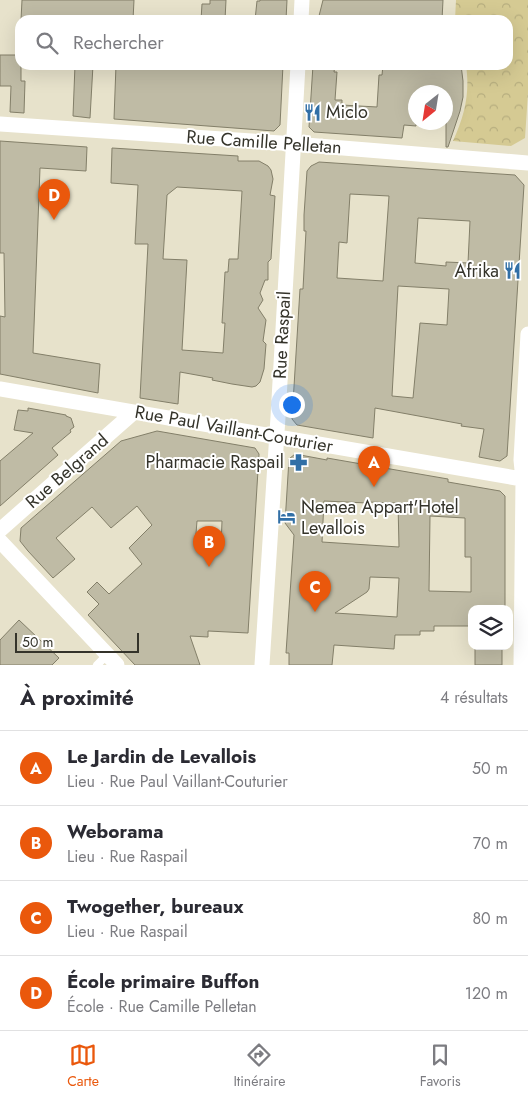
<!DOCTYPE html>
<html lang="fr">
<head>
<meta charset="utf-8">
<style>
	:root { --surface:#fff; --page:#f7f7f7; --text:#2b2b33; --muted:#7c7c81; --line:#e1e1e2; --accent:#ea580c }
	body { margin:0; font-family:Jost,sans-serif; background:var(--page); color:var(--text) }
	.controls { position:absolute; right:15px; bottom:15px; display:grid; overflow:hidden; border-radius:10px; box-shadow:0 5px 20px #0002 }
	.controls button { width:45px; height:45px; display:grid; place-items:center; padding:0; border:0; border-bottom:1px solid var(--line); background:var(--surface); color:var(--text); font:25px sans-serif }
	.compass { position:absolute; left:408px; top:85px; width:45px; height:45px; border-radius:50%; background:var(--surface); box-shadow:0 5px 20px #0002; rotate:210deg }
	.scale { position:absolute; left:15px; bottom:12px; width:124px; box-sizing:border-box; padding-left:5px; border:2px solid #34332a; border-top:0; font-size:14px; line-height:18px; white-space:nowrap; color:#34332a; -webkit-text-stroke:4px #fff; paint-order:stroke }
	.you { position:absolute; left:291px; top:404px; width:18px; height:18px; margin:-12px; border:4px solid #fff; border-radius:50%; background:#1a73e8; box-shadow:0 0 0 8px #1a73e833 }
	.badge { display:grid; place-items:center; width:32px; height:32px; border-radius:50%; background:var(--accent); color:#fff; font-size:16px; font-weight:700 }
	.pin { position:absolute; translate:-50% -41px; filter:drop-shadow(0 1px 2px #0008) }
	.pin::after { content:''; position:absolute; top:26px; width:18px; height:15px; background:inherit; clip-path:polygon(0 0,100% 0,50% 100%) }
	.list { margin:0; padding:0; list-style:none }
	h2 { display:flex; justify-content:space-between; align-items:center; height:65px; margin:0; padding:0 20px; font-size:21px }
	h2 small { font-size:16px; font-weight:400; color:var(--muted) }
	.list li { display:grid; grid-template-columns:32px 1fr auto; gap:15px; align-items:center; box-sizing:border-box; height:75px; padding:0 20px; border-top:1px solid var(--line) }
	.list b { display:block; font-size:19px; white-space:nowrap }
	.list p { margin:0; font-size:16px; white-space:nowrap; color:var(--muted) }
	.list em { font-size:16px; font-style:normal; color:var(--muted) }
	.icon { flex:none; width:28px; height:28px; fill:none; stroke:currentColor; stroke-width:2; stroke-linecap:round; stroke-linejoin:round }
	.map { position:relative; flex:none; width:528px; height:665px; overflow:hidden }
	.search { position:absolute; background:var(--surface); box-shadow:0 5px 20px #0002; left:15px; right:15px; top:15px; height:55px; display:flex; align-items:center; gap:12px; box-sizing:border-box; padding:0 18px; border-radius:15px; color:var(--muted); font-size:19px }
	.sheet { height:365px; background:var(--surface) }
	nav { display:flex; justify-content:space-around; align-items:center; box-sizing:border-box; height:70px; border-top:1px solid var(--line); background:var(--surface); font-size:14px; color:var(--muted) }
	nav a { display:grid; justify-items:center; gap:2px }
	nav .on { color:var(--accent) }
	.map>svg:first-child { display:block }
	.forest { fill:url(#forest-crowns) }
	.building { fill:#bfbba5; stroke:#837f69; fill-rule:evenodd }
	.lines { fill:none; stroke-linecap:round; stroke-linejoin:round }
	.service { stroke:#fff; stroke-width:8 }
	.minor { stroke:#fff; stroke-width:15 }
	.labels { text-anchor:middle; dominant-baseline:central; stroke-width:4; stroke-linejoin:round; paint-order:stroke }
	.poi-label { font-size:18px; fill:#34332a; stroke:#fff; text-anchor:start }
	.street-label { font-size:18px; fill:#34332a; stroke:#fff }
</style>
</head>
<body>
<div class="map">
<svg width="528" height="665" viewBox="0 0 528 665">
	<defs>
		<pattern id="forest-crowns" width="20" height="18" patternUnits="userSpaceOnUse" patternTransform="scale(1.25)"><rect width="20" height="18" fill="#d5ca93"/><path d="M2 6a3 3 0 1 1 6 0M12 15a3 3 0 1 1 6 0" fill="none" stroke="#b7ae7f"/></pattern>
	</defs>
	<rect width="100%" height="100%" fill="#e7e2cb"/>
	<path class="forest" d="M456 0H528V93L525 138 511 146 453 141C465 115 470 93 466 65H508V20H455Z"/>
	<path class="building" d="M22 0H134L133 20H21Z
		M210 0H226L225 20H201L202 4H210Z
		M260 0H287L286 20H255L257 1H260Z
		M323 0H443L442 20H318Z
		M0 55H20V65H21V81H25L24 113 10 112 11 86H0Z
		M75 65H93L90 118 73 116Z
		M116 65H283L280 125 274 131 114 119Z
		M313 65H335L334 72H337L335 100H342V105L377 107 379 75H382L383 65H461L463 81V97L460 111 448 147H446V92H416V126L404 125 402 138 314 132 309 127Z
		M0 141 87 147 86 171 40 168 33 353 100 364 98 393 0 374V316L5 317 4 253H0Z
		M112 148 238 156V161H259L268 166 271 170 273 179 270 195 275 196 271 259 268 262V280H265L260 293 263 300 258 308 266 320 263 341 266 344 264 369 260 382 256 386 252 387 232 384 212 380 213 378 180 372 178 404 140 398 148 244H135L138 185 111 183ZM177 187 242 191 238 259H229L228 272H225L222 323H225L223 353 182 350 187 260 163 259 167 195Z
		M319 162 515 175 524 185 507 456 500 461 479 457 484 429 461 426 462 424 375 408 373 438 297 425 292 419 300 289H303L306 231H304V215L307 171 311 166ZM350 194 389 196 383 281 337 278 339 242 347 243ZM418 218 470 221 468 263 446 262V266L415 263ZM398 286 449 289 447 325 420 323 413 398 392 396Z
		M28 408 66 415V416L71 418 74 427 70 430 71 432 52 448 58 455 0 506V461L33 433 14 430 18 410 28 411Z
		M157 431 255 448 259 454 248 633 208 631V637L190 636 200 665H135L88 615 99 604 87 592 97 582 109 594 142 564 129 548 152 525 137 506 111 528 92 507 56 538 75 559 53 578 28 551 20 541 21 528 121 441ZM197 521H222L221 547 195 546Z
		M295 454 327 460V458L448 479V482L500 491 505 496V609H472V626H434V631H420V635H395L394 649 334 645 332 665H289V653H286L294 535 285 523 289 459ZM324 501 367 503V502L398 503 399 547 322 542ZM430 516 465 518V557H471V592L429 591ZM370 577 399 578 397 617 335 613 367 592 369 589Z
		M19 620 59 658 52 665H0V640Z
		M475 646H502V665H475Z"/>
	<g class="lines">
		<path class="service" d="M97 665 107 655"/>
		<path class="minor" d="M301 20 302 0
			M0 124 281 143 528 163
			M0 389 528 480
			M0 530 134 412
			M0 541 117 665
			M262 665 278 417 298 65
			M521 665 523 480 521 460 528 334"/>
	</g>
	<defs>
		<symbol id="restaurant-bare" viewBox="-9 -9 18 18"><path d="M-5-6h1v4h1v-4h1v4h1v-4h1v5L-1.5 .5V6h-2V.5L-5-1ZM5-6V6H3V1.5H1.5Q1.5-4 5-6Z" fill="#316fa6" stroke="#fff" stroke-width="2.5" paint-order="stroke"/></symbol>
		<symbol id="pharmacy-bare" viewBox="-9 -9 18 18"><path d="M-2-6h4v4h4v4h-4v4h-4v-4h-4v-4h4Z" fill="#316fa6" stroke="#fff" stroke-width="2.5" paint-order="stroke"/></symbol>
		<symbol id="hotel-bare" viewBox="-9 -9 18 18"><path d="M-6-4.5h1.5V1H6V5H4.5V3h-9V5H-6ZM-4 0a1.8 1.8 0 1 1 3.6 0ZM.5 0V-2.5h3Q6-2.5 6 0Z" fill="#316fa6" stroke="#fff" stroke-width="2.5" paint-order="stroke"/></symbol>
	</defs>
	<g fill-rule="evenodd">
		<use href="#restaurant-bare" x="300" y="100" width="25" height="25"/>
		<use href="#restaurant-bare" x="500" y="258" width="25" height="25"/>
		<use href="#pharmacy-bare" x="286" y="450" width="25" height="25"/>
		<use href="#hotel-bare" x="274" y="504" width="25" height="25"/>
	</g>
	<g class="labels">
		<g class="poi-label">
			<text x="326" y="112">Miclo</text>
			<text x="499" y="271" text-anchor="end">Afrika</text>
			<text x="284" y="462" text-anchor="end">Pharmacie Raspail</text>
			<text x="301" y="507">Nemea Appart'Hotel<tspan x="301" dy="21">Levallois</tspan></text>
		</g>
		<g class="street-label">
			<text transform="translate(264 142) rotate(4)">Rue Camille Pelletan</text>
			<text transform="translate(282 335) rotate(-87)">Rue Raspail</text>
			<text transform="translate(234 429) rotate(10)">Rue Paul Vaillant-Couturier</text>
			<text transform="translate(67 471) rotate(-41)">Rue Belgrand</text>
		</g>
	</g>
</svg>
<div class="controls">
<button><svg class="icon" aria-label="layers" viewBox="0 0 24 24"><path d="M12 4l9 5-9 5-9-5zM3 14l9 5 9-5"/></svg></button>
</div>
<svg class="compass" viewBox="-18 -18 36 36"><path d="M0-13l5 13h-10z" fill="#e53935"/><path d="M0 13l5-13h-10z" fill="#7c7c81"/></svg>
<div class="scale">50 m</div>
<div class="you"></div>
<div class="pin badge" style="left:374px;top:487px">A</div>
<div class="pin badge" style="left:209px;top:567px">B</div>
<div class="pin badge" style="left:315px;top:612px">C</div>
<div class="pin badge" style="left:54px;top:220px">D</div>
<div class="search"><svg class="icon" aria-label="search" viewBox="0 0 24 24"><circle cx="10" cy="10" r="6"/><path d="M15 15l6 6"/></svg>Rechercher</div>
</div>
<section class="sheet">
<h2>À proximité<small>4 résultats</small></h2>
<ul class="list">
<li><span class="badge">A</span><div><b>Le Jardin de Levallois</b><p>Lieu · Rue Paul Vaillant-Couturier</p></div><em>50 m</em></li>
<li><span class="badge">B</span><div><b>Weborama</b><p>Lieu · Rue Raspail</p></div><em>70 m</em></li>
<li><span class="badge">C</span><div><b>Twogether, bureaux</b><p>Lieu · Rue Raspail</p></div><em>80 m</em></li>
<li><span class="badge">D</span><div><b>École primaire Buffon</b><p>École · Rue Camille Pelletan</p></div><em>120 m</em></li>
</ul>
</section>
<nav>
<a class="on"><svg class="icon" aria-label="map" viewBox="0 0 24 24"><path d="M3 6l6-2 6 2 6-2v14l-6 2-6-2-6 2zM9 4v14M15 6v14"/></svg>Carte</a>
<a><svg class="icon" aria-label="directions" viewBox="0 0 24 24"><path d="M12 3l9 9-9 9-9-9zM9 14v-3h6M13 9l2 2-2 2"/></svg>Itinéraire</a>
<a><svg class="icon" aria-label="saved" viewBox="0 0 24 24"><path d="M7 4h10v16l-5-4-5 4z"/></svg>Favoris</a>
</nav>
</body>
</html>
